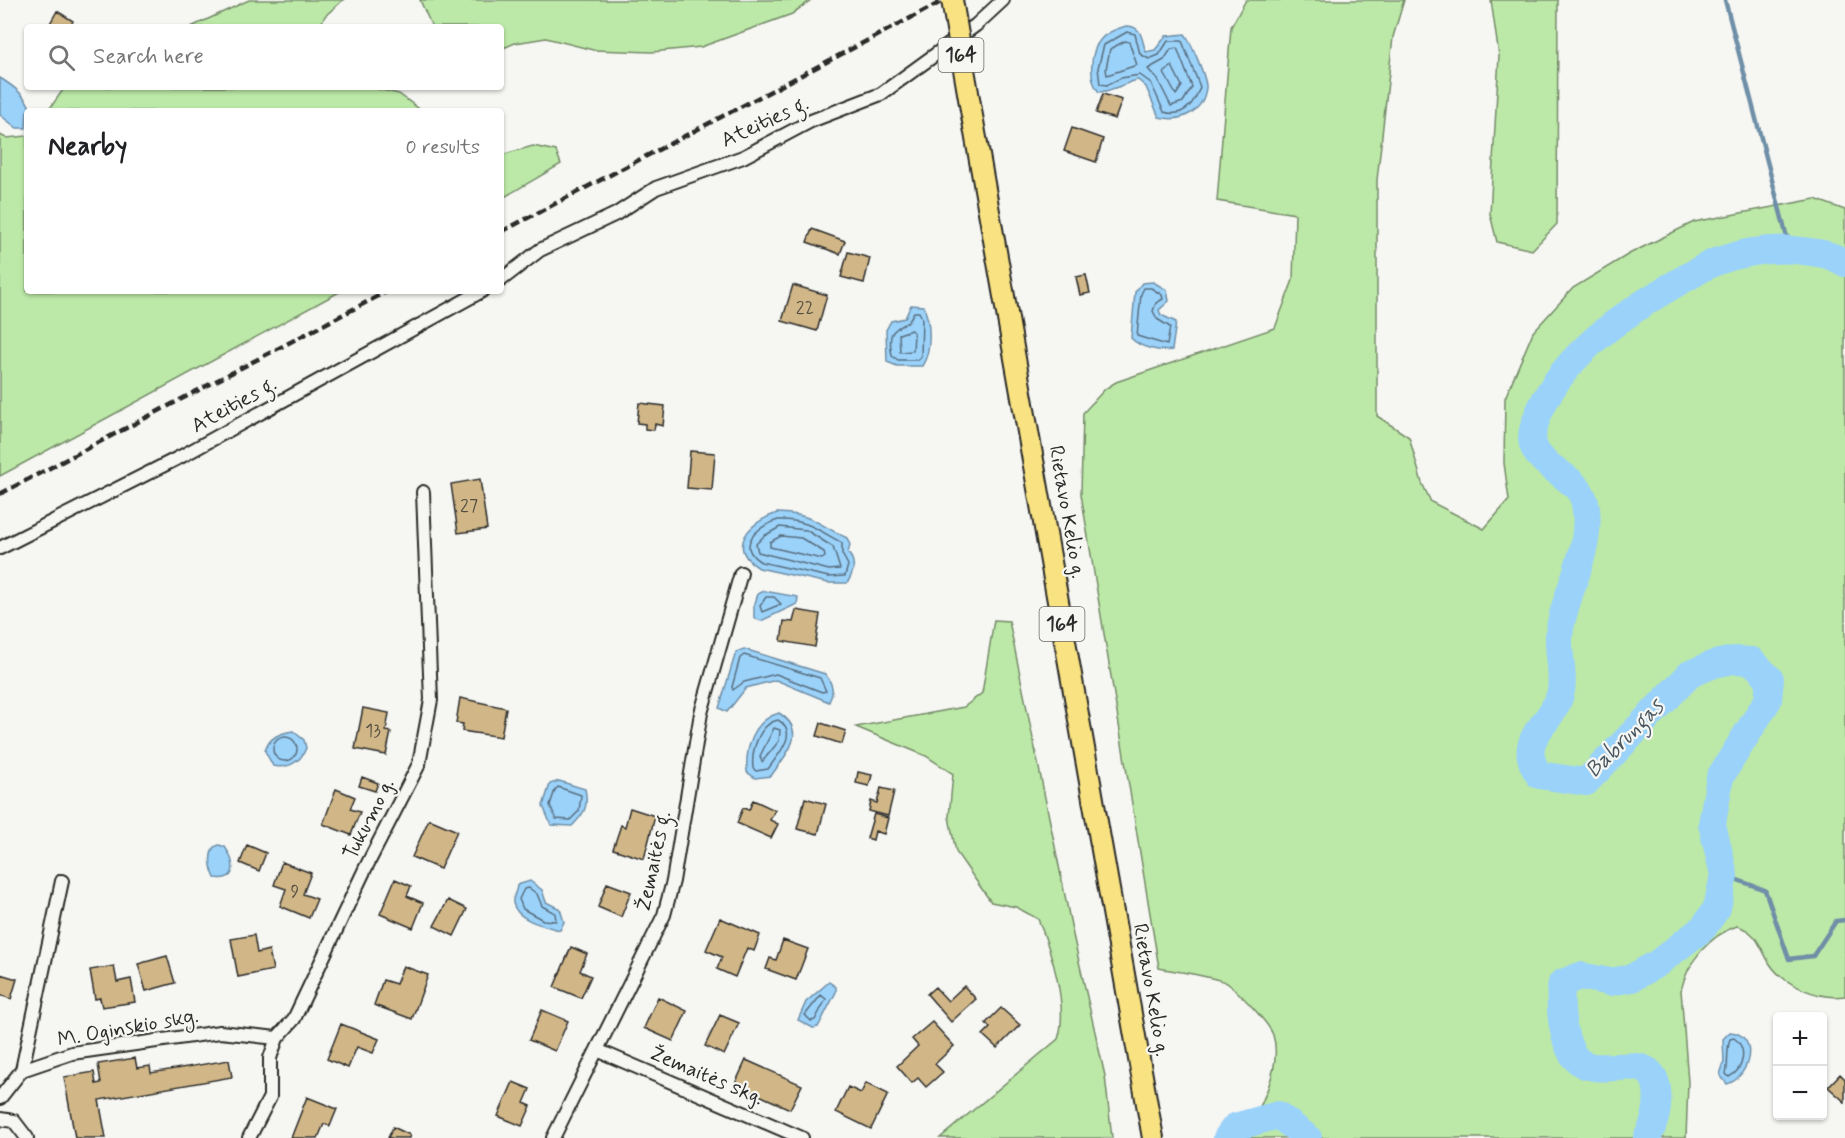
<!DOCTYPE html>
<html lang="en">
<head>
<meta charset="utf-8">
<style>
	:root { --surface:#fff; --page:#f2f2f2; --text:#202124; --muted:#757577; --line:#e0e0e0 }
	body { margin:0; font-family:Mynerve,sans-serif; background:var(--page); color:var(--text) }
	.controls { position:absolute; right:18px; bottom:18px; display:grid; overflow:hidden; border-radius:6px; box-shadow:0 2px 4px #0004 }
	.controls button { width:54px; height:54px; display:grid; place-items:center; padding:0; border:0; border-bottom:2px solid var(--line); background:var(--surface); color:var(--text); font:30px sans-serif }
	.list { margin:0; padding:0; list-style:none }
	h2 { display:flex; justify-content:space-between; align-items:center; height:78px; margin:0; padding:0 24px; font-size:26px }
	h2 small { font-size:20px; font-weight:400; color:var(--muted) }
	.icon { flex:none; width:33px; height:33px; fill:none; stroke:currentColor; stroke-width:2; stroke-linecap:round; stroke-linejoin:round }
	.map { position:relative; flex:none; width:1845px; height:1138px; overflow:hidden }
	.search { position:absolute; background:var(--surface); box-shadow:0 2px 4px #0004; left:24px; top:24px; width:480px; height:66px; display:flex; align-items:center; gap:15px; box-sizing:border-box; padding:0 21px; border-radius:6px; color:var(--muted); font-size:22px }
	.panel { position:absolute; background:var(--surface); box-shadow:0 2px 4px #0004; left:24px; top:108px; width:480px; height:186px; border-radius:6px }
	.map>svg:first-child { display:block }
	.green { fill:#bce9a7; stroke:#748a69; stroke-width:1.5 }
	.water { fill:#9bd2fa; stroke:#6e8fa7; stroke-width:1.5 }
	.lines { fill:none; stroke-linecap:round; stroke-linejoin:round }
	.shore { stroke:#586e7e; stroke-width:1.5 }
	.stream { stroke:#6e8fa7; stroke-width:4.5 }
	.river { stroke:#9bd2fa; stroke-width:28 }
	.building { fill:#d1b787; stroke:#2b2b2b; stroke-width:1.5 }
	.street-casing { stroke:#2b2b2b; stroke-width:16 }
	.primary-casing { stroke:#2b2b2b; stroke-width:24 }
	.street { stroke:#f6f6f2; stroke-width:12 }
	.primary { stroke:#f8e281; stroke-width:20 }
	.rail { stroke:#2b2b2b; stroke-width:4.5; stroke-dasharray:9 4.5; stroke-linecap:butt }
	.primary-bridge-casing { stroke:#2b2b2b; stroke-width:24; stroke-linecap:butt }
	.primary-bridge { stroke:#f8e281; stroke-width:20 }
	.labels { text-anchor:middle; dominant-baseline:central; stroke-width:4.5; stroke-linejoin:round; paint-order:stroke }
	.number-label { font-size:18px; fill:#544e42 }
	.shield { fill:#f6f6f2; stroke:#686867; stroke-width:1.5 }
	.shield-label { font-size:20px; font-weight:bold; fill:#2b2b2b }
	.street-label { font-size:21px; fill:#2b2b2b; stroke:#f6f6f2 }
	.water-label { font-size:22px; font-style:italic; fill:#47555f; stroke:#f6f6f2 }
</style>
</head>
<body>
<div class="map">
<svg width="1845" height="1138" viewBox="0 0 1845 1138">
	<rect width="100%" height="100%" fill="#f6f6f2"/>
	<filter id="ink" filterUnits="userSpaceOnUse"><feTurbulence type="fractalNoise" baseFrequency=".0167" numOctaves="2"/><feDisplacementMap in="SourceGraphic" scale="12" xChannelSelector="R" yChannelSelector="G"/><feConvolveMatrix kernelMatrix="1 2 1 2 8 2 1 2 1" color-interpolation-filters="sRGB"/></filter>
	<g filter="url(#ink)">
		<path class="green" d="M249 0H343L325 16 319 27H191Z
			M420 0H811L792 14 701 47 652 52 593 50 546 38 515 43 501 49V27H432Z
			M1246 0H1404L1393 37 1377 180V416L1409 437 1422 483 1431 502 1484 529 1509 500 1504 463 1505 398 1533 332 1573 288 1629 254 1694 222 1815 199 1845 210V996C1819 1000 1784 985 1770 964 1760 948 1758 932 1737 926 1709 936 1688 961 1681 990L1688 1082 1686 1138H1241C1259 1114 1283 1066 1273 1035 1269 1023 1238 991 1227 983 1217 977 1173 971 1159 968L1081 494 1083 413 1105 389 1116 382 1275 328 1293 280 1295 214 1217 201 1231 27Z
			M1491 0H1558L1557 224 1532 250 1497 242 1490 214 1499 56Z
			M65 87H369L399 94 422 111H48Z
			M0 135 6 138 27 136V291H341L0 476Z
			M533 146 556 151 561 164 501 199V155Z
			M994 620 1009 621 1073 935 1105 1076 1112 1138H940L1058 1039C1069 1006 1051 951 1038 919L1016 907 991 902 956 852 949 817 953 774 926 756 856 727 964 707 982 693Z"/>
		<path class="water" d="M1126 26C1143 26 1141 39 1146 52L1155 50 1166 36 1185 34C1191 42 1207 79 1206 88 1203 112 1181 123 1159 117L1146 87 1138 80C1124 83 1113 91 1099 92 1088 80 1090 51 1101 39 1106 33 1119 28 1126 26Z
			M0 78C13 86 27 96 31 111H27L26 128H17L0 115Z
			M1153 282 1167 290 1169 301 1159 310 1161 315 1176 322 1172 350C1160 352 1140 348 1131 338L1135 292 1142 283Z
			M911 305 923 306C931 321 932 351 922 366H897L887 362 886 330 891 321 905 318Z
			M777 513C813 514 817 524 847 538L850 545 848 553C857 563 854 573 847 583H828L759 568C725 547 750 522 777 513Z
			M764 591 798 597 797 604 761 621 754 618V606L758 594Z
			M744 649 825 674C832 683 835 691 829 702L776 680 746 688 727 712 719 708 736 652Z
			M779 713C809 732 786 754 771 776L755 778 747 772C745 747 754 720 779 713Z
			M293 731 304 740 306 748C301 762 288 769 273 766L265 751C269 737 280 733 293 731Z
			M559 781 585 789C589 807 584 814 572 826L551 825 543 806 550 784Z
			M219 845 225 847C234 860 240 882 215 878 210 867 208 857 214 847Z
			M530 881 542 890 546 902 560 909 564 922 560 930C545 926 517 921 513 903 512 896 517 892 517 885Z
			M829 982 836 987V992L818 1027 813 1028 798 1020 806 1002Z
			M1730 1032C1760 1034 1750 1078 1727 1084L1720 1075 1724 1062 1723 1039Z"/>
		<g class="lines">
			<path class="shore" d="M1127 32 1135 34 1140 54 1149 59 1159 55 1168 41H1182L1200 87C1194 104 1183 118 1164 112L1151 83 1140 75 1121 78 1107 85 1100 84 1098 68 1104 45Z
				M1125 41 1129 42 1137 65 1107 75 1106 69 1110 49Z
				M1177 48 1192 87 1183 102 1171 106 1158 80 1148 69 1164 60 1171 49Z
				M1172 66 1182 86 1176 95 1164 73Z
				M1144 288H1151L1162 295 1163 299 1156 303 1153 311 1157 319 1170 327 1167 345 1137 336 1141 294Z
				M914 312H919L922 318 921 356 918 360H898L892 356C888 335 890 330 908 322Z
				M911 330 914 333 913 351 900 352 899 334Z
				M778 520C806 519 818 530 842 543V554L848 565 845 576 829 577 761 562C734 546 758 526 778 520Z
				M780 527 806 530 833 547 840 569 829 570 758 552 756 544 764 536Z
				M781 536 801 538 824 552 825 557 822 559 770 547V542Z
				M766 597H774L781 604 762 612 760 606Z
				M744 655 820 678 826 691 822 692 776 674 744 682 733 690 732 687 740 658Z
				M778 720C800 732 778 755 768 769L756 771 753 768C751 751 759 724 778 720Z
				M774 728 780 730 779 741 762 762 760 756Z
				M273 749a12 12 0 1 1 24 0a12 12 0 1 1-24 0Z
				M558 787 581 795 579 811 570 820 556 819 550 805 555 790Z
				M524 889 529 888 537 894 542 906 555 913 556 921 543 920 523 909 519 899Z
				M821 995 826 999 815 1020 811 1021 805 1015Z
				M1734 1038C1748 1048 1744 1070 1729 1077L1726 1074C1729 1062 1726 1050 1730 1039Z"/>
			<path class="stream" d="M1725 0 1790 249
				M1724 875 1765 890 1789 959 1813 956 1836 921 1845 920"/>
			<path class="river" d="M1227 1138 1235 1127 1278 1115 1308 1138
				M1647 1138C1656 1122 1659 1107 1657 1089 1652 1050 1607 1076 1583 1064 1562 1054 1558 1002 1562 983L1580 976 1610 982 1632 978 1658 963 1703 928 1717 908 1724 875 1712 824 1720 777 1768 700 1770 679 1752 661 1734 660 1714 664 1690 674 1586 782 1539 775C1514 738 1551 727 1560 695 1565 678 1558 654 1559 636 1562 604 1580 572 1585 540 1587 527 1588 507 1582 495 1569 470 1522 463 1534 426 1555 359 1624 313 1682 280 1694 274 1706 265 1718 261 1745 252 1774 247 1803 251 1819 253 1831 254 1845 263"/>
		</g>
		<path class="building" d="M57 11 73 21 70 27H48Z
			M1103 94 1122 100 1115 119 1096 113Z
			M1072 128 1103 139 1096 162 1064 151Z
			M812 229 845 241 840 254 807 242Z
			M848 252 870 258 864 283 841 277Z
			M1086 275 1090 293 1080 295 1076 277Z
			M793 285 827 295 817 331 782 321Z
			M639 403 665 406 663 426 655 424 654 430 645 429V424L637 423Z
			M690 451 715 453 712 490 687 488Z
			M480 479 487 529 458 533 451 484Z
			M796 610 820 614 815 647 781 641 784 621 793 622Z
			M460 698 506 708 501 737 462 731 463 724 456 723Z
			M363 708 389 713 386 731 391 732 386 755 355 749Z
			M821 723 846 731 842 744 817 736Z
			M858 772 872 775 869 786 856 783Z
			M362 777 378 783 375 791 359 786Z
			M881 788 894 791 888 816 869 811 871 801 877 803Z
			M336 789 355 797 350 809 360 812 351 835 323 824Z
			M805 798 826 804 818 834 797 829Z
			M753 800 775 810 770 820 778 824 771 838 737 823 743 808 749 810Z
			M630 808 655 816 644 859 613 849 621 825 625 827Z
			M874 814 888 818 884 834 875 831 873 840 867 838Z
			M429 819 457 831 440 869 412 857Z
			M247 845 266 853 259 871 240 863Z
			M282 862 311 873 303 894 317 899 309 918 280 906 286 889 274 885Z
			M395 879 411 886 407 896 423 903 413 928 380 914Z
			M607 883 631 892 621 917 598 907Z
			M448 900 467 909 454 936 434 926Z
			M720 918 760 935 754 951 747 948 735 977 717 969 722 957 706 950Z
			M254 935 257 953 269 950 273 970 238 977 231 939Z
			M783 940 808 949 796 980 766 969 770 958 776 960Z
			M571 947 587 954 580 971 591 976 581 998 554 987Z
			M167 956 175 983 146 991 138 964Z
			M114 966 117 982 131 979 135 1002 102 1007 100 998 95 999 90 970Z
			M403 966 428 975 412 1019 374 1005 383 980 396 984Z
			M0 974 17 979 11 999 0 995Z
			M964 986 976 999 951 1022 927 994 935 987 948 1001Z
			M658 997 687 1011 673 1041 644 1028Z
			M1001 1008 1020 1025 997 1048 983 1035 990 1028 986 1023Z
			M542 1010 568 1021 555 1051 529 1040Z
			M720 1015 739 1023 724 1055 705 1046Z
			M932 1022 954 1046 935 1064 943 1072 926 1087 918 1078 912 1083 897 1066 918 1046 912 1039Z
			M341 1024 379 1039 373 1053 357 1047 348 1068 327 1059Z
			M135 1058 137 1068 150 1066 151 1073 229 1060 232 1077 99 1100 106 1138H75L64 1077 94 1072 96 1084 101 1083 98 1064Z
			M746 1060 802 1085 790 1109 735 1084Z
			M1840 1074 1845 1079V1102L1828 1087Z
			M513 1082 530 1089 524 1103 531 1106 522 1126 498 1116Z
			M866 1083 888 1094 871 1129 836 1112 848 1087 861 1093Z
			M307 1097 337 1109 330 1126 324 1124 318 1138H291Z
			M393 1127 410 1135 409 1138H388Z"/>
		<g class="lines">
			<defs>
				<path id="street" d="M501 280 540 250 616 214 656 188 743 157 811 121 881 94 976 25 1003 0
					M0 548 182 456 482 291
					M597 1050 802 1138
					M22 1070 62 881
					M0 1098 22 1070 72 1053 220 1032 277 1038
					M0 1119 14 1121 27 1138
					M249 1138 270 1097V1058L277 1038 294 1019 365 869 419 764 431 700 423 492
					M553 1138 664 915 673 881 701 713 741 573"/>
				<path id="primary" d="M971 110 1153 1138"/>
			</defs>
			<use href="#street" class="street-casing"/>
			<use href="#primary" class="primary-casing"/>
			<use href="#street" class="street"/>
			<use href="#primary" class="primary"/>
			<path class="rail" d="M501 232 945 0
				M0 494 388 291"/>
			<defs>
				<path id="primary-bridge" d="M952 0 971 110"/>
			</defs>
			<use href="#primary-bridge" class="primary-bridge-casing"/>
			<use href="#primary-bridge" class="primary-bridge"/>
		</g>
	</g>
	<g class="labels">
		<g class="number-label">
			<text x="805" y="308">22</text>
			<text x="469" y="506">27</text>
			<text x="373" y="731">13</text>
			<text x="295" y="892">9</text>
		</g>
		<g class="shield">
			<rect x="938.5" y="38" width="45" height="34" rx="4.5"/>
			<rect x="1039.5" y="607" width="45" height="34" rx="4.5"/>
		</g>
		<g class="shield-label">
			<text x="961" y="55">164</text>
			<text x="1062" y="624">164</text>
		</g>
		<g class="street-label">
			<text transform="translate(765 122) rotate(-25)">Ateities g.</text>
			<text transform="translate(234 405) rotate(-29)">Ateities g.</text>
			<text transform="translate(1067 512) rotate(80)">Rietavo Kelio g.</text>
			<text transform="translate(369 819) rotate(-63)">Tukumo g.</text>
			<text transform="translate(654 861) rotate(-78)">Žemaitės g.</text>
			<text transform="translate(1151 990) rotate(80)">Rietavo Kelio g.</text>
			<text transform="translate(128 1028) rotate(-10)">M. Oginskio skg.</text>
			<text transform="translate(707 1076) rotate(23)">Žemaitės skg.</text>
		</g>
		<g class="water-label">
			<text transform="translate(1625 739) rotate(-45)">Babrungas</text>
		</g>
	</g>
</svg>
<div class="controls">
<button>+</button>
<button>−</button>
</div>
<div class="search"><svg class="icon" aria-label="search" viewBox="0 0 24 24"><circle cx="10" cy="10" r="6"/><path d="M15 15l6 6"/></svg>Search here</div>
<section class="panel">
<h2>Nearby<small>0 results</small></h2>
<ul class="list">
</ul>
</section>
</div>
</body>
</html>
